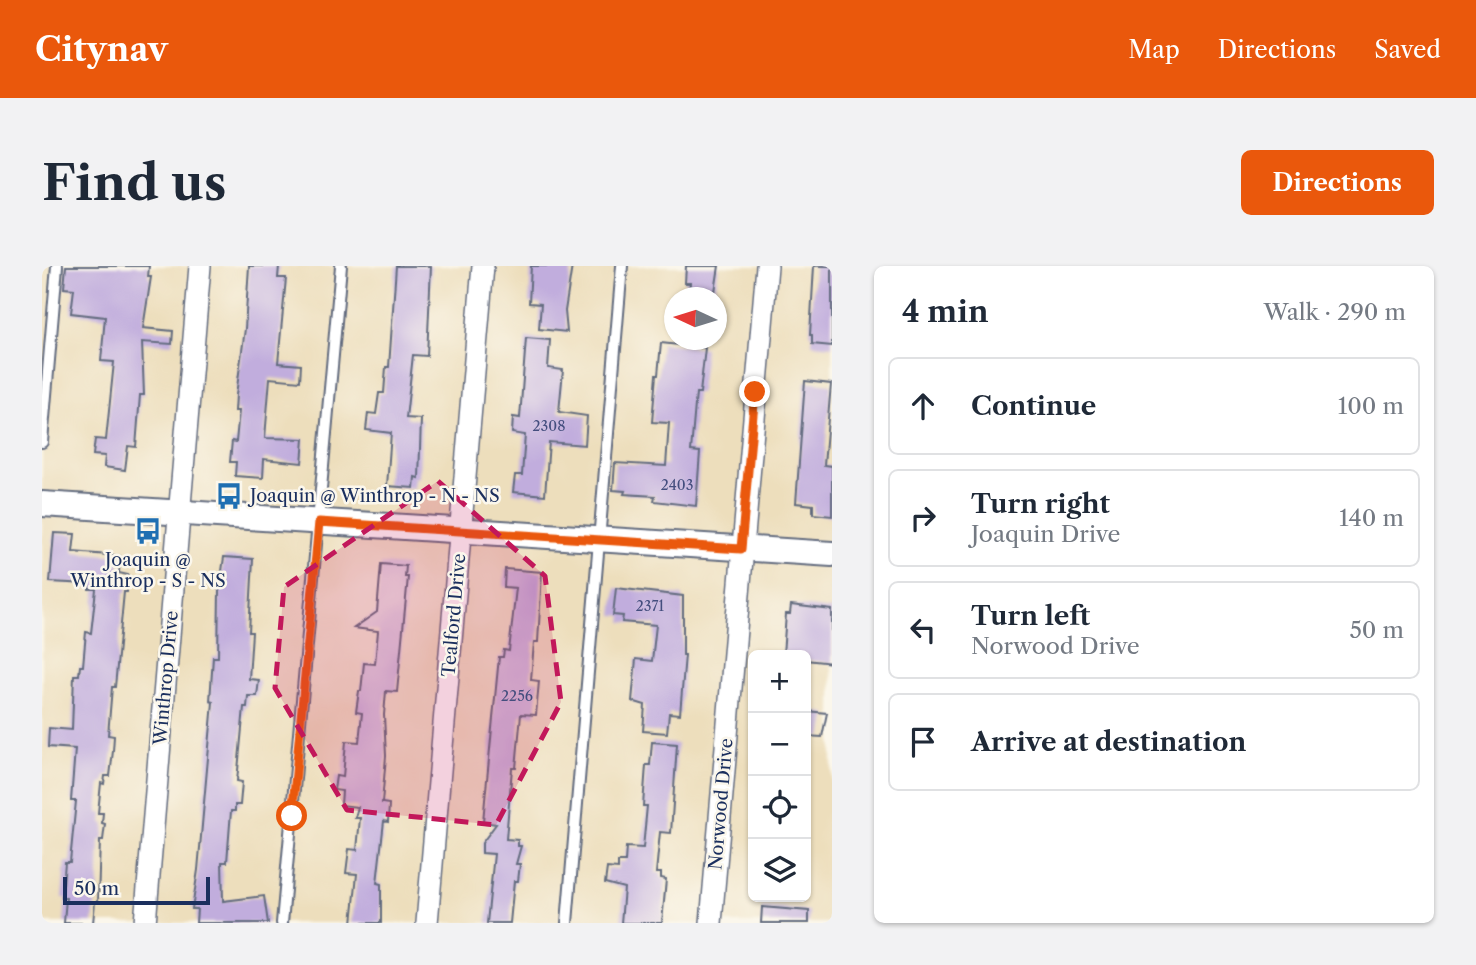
<!DOCTYPE html>
<html lang="en">
<head>
<meta charset="utf-8">
<style>
	:root { --surface:#fff; --page:#f2f2f3; --text:#1f2937; --muted:#747a83; --line:#e0e1e3; --accent:#ea580c }
	body { margin:0; font-family:"Libre Caslon Text",serif; background:var(--page); color:var(--text) }
	.controls { position:absolute; right:21px; bottom:21px; display:grid; overflow:hidden; border-radius:10px; box-shadow:0 2px 5px #0004 }
	.controls button { width:63px; height:63px; display:grid; place-items:center; padding:0; border:0; border-bottom:2px solid var(--line); background:var(--surface); color:var(--text); font:35px sans-serif }
	.compass { position:absolute; left:622px; top:21px; width:63px; height:63px; border-radius:50%; background:var(--surface); box-shadow:0 2px 5px #0004; rotate:274deg }
	.scale { position:absolute; left:21px; bottom:18px; width:147px; box-sizing:border-box; padding-left:7px; border:4px solid #1b2f5e; border-top:0; font-size:19px; line-height:24px; white-space:nowrap; color:#1b2f5e; -webkit-text-stroke:5px #fbf7ec; paint-order:stroke }
	.stop { position:absolute; width:21px; height:21px; margin:-16px; border:5px solid #ea580c; border-radius:50%; background:#fff }
	.stop.end { background:#ea580c; border-color:#fff; box-shadow:0 2px 7px #0008 }
	.list { margin:0; padding:0; list-style:none }
	h2 { display:flex; justify-content:space-between; align-items:center; height:91px; margin:0; padding:0 28px; font-size:30px }
	h2 small { font-size:23px; font-weight:400; color:var(--muted) }
	.list li { display:grid; grid-template-columns:46px 1fr auto; gap:21px; align-items:center; box-sizing:border-box; height:98px; margin:0 14px 14px; padding:0 14px; border:2px solid var(--line); border-radius:10px }
	.list b { display:block; font-size:26px; white-space:nowrap }
	.list p { margin:0; font-size:23px; white-space:nowrap; color:var(--muted) }
	.list em { font-size:23px; font-style:normal; color:var(--muted) }
	.icon { flex:none; width:38px; height:38px; fill:none; stroke:currentColor; stroke-width:2; stroke-linecap:round; stroke-linejoin:round }
	.map { position:relative; flex:none; width:790px; height:657px; overflow:hidden; border-radius:10px }
	header { display:flex; align-items:center; gap:42px; box-sizing:border-box; height:98px; padding:0 35px; background:var(--accent); color:#fff }
	header strong { font-size:33px }
	nav { display:flex; gap:38px; margin-inline-start:auto; font-size:24px }
	.intro { display:flex; align-items:center; justify-content:space-between; box-sizing:border-box; height:168px; padding:0 42px }
	h1 { margin:0; font-size:49px }
	.button { padding:18px 32px; border-radius:10px; background:var(--accent); color:#fff; font-size:24px; font-weight:700 }
	main { display:flex; gap:42px; padding:0 42px }
	aside { flex:1; background:var(--surface); border-radius:10px; box-shadow:0 2px 5px #0004 }
	.map>svg:first-child { display:block }
	.building { fill:#c1addd }
	.lines { fill:none; stroke-linecap:round; stroke-linejoin:round }
	.service-casing { stroke:#646c7f; stroke-width:14 }
	.minor-casing { stroke:#646c7f; stroke-width:24 }
	.tertiary-casing { stroke:#646c7f; stroke-width:28 }
	.service { stroke:#fff; stroke-width:10 }
	.minor { stroke:#fff; stroke-width:21 }
	.tertiary { stroke:#fff; stroke-width:24 }
	.route { stroke:#ea580c; stroke-width:9 }
	.marked { fill:#c2185b; fill-opacity:0.2; stroke:#c2185b; stroke-width:5; stroke-dasharray:14 9; stroke-linejoin:round }
	.labels { text-anchor:middle; dominant-baseline:central; stroke-width:5; stroke-linejoin:round; paint-order:stroke }
	.number-label { font-size:14px; fill:#444e7e }
	.poi-label { font-size:18px; fill:#1b2f5e; stroke:#fbf7ec; text-anchor:start }
	.street-label { font-size:18px; fill:#1b2f5e; stroke:#fbf7ec }
</style>
</head>
<body>
<header>
<strong>Citynav</strong>
<nav><a>Map</a><a>Directions</a><a>Saved</a></nav>
</header>
<div class="intro"><h1>Find us</h1><a class="button">Directions</a></div>
<main>
<div class="map">
<svg width="790" height="657" viewBox="0 0 790 657">
	<rect width="100%" height="100%" fill="#fbf7ec"/>
	<filter id="ink" filterUnits="userSpaceOnUse"><feTurbulence type="fractalNoise" baseFrequency=".0143" numOctaves="2"/><feDisplacementMap in="SourceGraphic" scale="14" xChannelSelector="R" yChannelSelector="G"/><feConvolveMatrix kernelMatrix="1 2 1 2 8 2 1 2 1" color-interpolation-filters="sRGB"/></filter>
	<filter id="wash" filterUnits="userSpaceOnUse"><feTurbulence type="fractalNoise" baseFrequency=".00686" numOctaves="4" result="noise"/><feDisplacementMap in="SourceGraphic" scale="28" xChannelSelector="R" yChannelSelector="G"/><feGaussianBlur stdDeviation="1.57" result="paint"/><feColorMatrix in="noise" values="0 0 0 0 0 0 0 0 0 0 0 0 0 0 0 0 0 1.4 0 .05"/><feComposite in="paint" operator="in"/></filter>
	<g filter="url(#wash)">
		<rect width="100%" height="100%" fill="#eddebc"/>
		<g id="blocks">
			<path class="building" d="M24 0H107L106 11H109L101 62 131 65 130 78 100 76 102 129H98L94 181 86 180 83 204 62 201 63 190 51 189 53 173 64 174 72 96 59 95 63 51 29 47 32 23 22 22Z
				M207 0H237L236 12H244L236 97 259 99 258 115 228 112 223 172 262 173 260 197 222 193 221 212 193 210 194 196H188L190 175 194 176 197 145H193L194 129 203 63Z
				M354 0H389L385 90 371 89 364 152 379 153 377 212 373 211 372 222 345 220 349 167 324 164 326 147 334 148 337 127H342L344 101H347Z
				M489 0H530L523 45 525 66 497 63 499 38 487 37Z
				M644 0H677L672 32H646L648 17H643Z
				M772 0H790V80L770 78V69H768Z
				M484 72 508 74 506 102 521 104 517 146 545 150 543 179 507 176 503 229 471 226 473 209H480L483 169 470 167 471 151 478 152Z
				M619 77 663 82 658 127H654L649 185 658 186 654 240 612 235 613 230 582 228 583 225 571 224 573 197 624 200 627 157 610 156 614 109H616Z
				M763 115 789 118 782 199 790 200V250L771 248V239L754 237Z
				M12 267 33 268 31 286 78 290 77 307 86 309 85 326H82L73 421H70L66 469 72 470 71 485 68 510H63L62 518 59 517 56 547H61L60 557 63 558 61 574H58L56 636H53L51 657H22L24 632H20L23 596H28L34 535H29L33 483 6 481 7 462 30 464 32 409H37L38 400H41L44 366 49 367 54 323H47V318L8 316Z
				M182 291 211 293 207 366H210L207 413 217 414 215 430H206L205 441H202L195 515 200 516 198 539H193V545H189L185 596H180L181 635 222 630 226 657H154L155 643H150L156 604 171 436 168 435 171 391H176L177 326Z
				M339 298 364 300 363 311H366L355 426 344 425 342 449 344 490 340 537 347 538 346 556 342 555 335 617 339 618V657H310L315 608 304 607 307 583 315 584 318 552H313L316 541 299 539 300 525 292 524 294 510 301 511 304 475 317 476 320 447 314 446 317 425H319L322 397 333 398 336 365 312 362 335 346Z
				M463 303 500 306 496 376H492L489 414 497 415 494 449 479 448 474 502H470L464 573 476 574V580H479L474 598H478L476 615H472L468 657H445L452 588 440 587V577L454 558 441 556 443 534 457 391H461L462 384 467 385 474 322 462 321Z
				M574 322 641 330V389H643L638 448 627 447 625 467 601 465 603 439 590 435 594 393 610 395 614 359 580 356 581 350 571 349Z
				M749 339 790 344V397L764 394V389H741L744 348H748Z
				M764 445 785 447 780 471 764 470Z
				M610 476 635 478 629 567 618 566 614 607H619V612L624 613 620 657H579L582 622 563 617 565 602 576 603V596H583L584 581 601 582 605 540H601L604 499H608Z
				M720 641 767 645V657H719Z"/>
		</g>
	</g>
	<g filter="url(#ink)">
		<use href="#blocks" fill-opacity="0" stroke="#646c7f" stroke-width="2"/>
		<g class="lines">
			<defs>
				<path id="service" d="M0 176 15 0
					M240 657 299 0
					M525 657 580 0"/>
				<path id="minor" d="M103 657 158 0
					M385 657 441 0
					M669 657 725 0"/>
				<path id="tertiary" d="M0 238 790 288"/>
			</defs>
			<use href="#service" class="service-casing"/>
			<use href="#minor" class="minor-casing"/>
			<use href="#tertiary" class="tertiary-casing"/>
			<use href="#service" class="service"/>
			<use href="#minor" class="minor"/>
			<use href="#tertiary" class="tertiary"/>
		</g>
	</g>
	<g class="lines" filter="url(#ink)">
		<path class="route" d="M250 550 277 256 699 283 713 126"/>
	</g>
	<path class="marked" d="M396 215 503 310 519 436 454 559 305 544 233 422 242 321Z"/>
	<defs>
		<symbol id="bus-bare" viewBox="-9 -9 18 18"><path d="M-5-6H5V4H4V6H2V4H-2V6H-4V4H-5ZM-3.5-4V0h7V-4ZM-3.5 1.2v1.5H-2V1.2ZM2 1.2v1.5H3.5V1.2Z" fill="#1f6fb2" stroke="#fbf7ec" stroke-width="2.5" paint-order="stroke"/></symbol>
	</defs>
	<g fill-rule="evenodd">
		<use href="#bus-bare" x="168" y="211" width="38" height="38"/>
		<use href="#bus-bare" x="87" y="246" width="38" height="38"/>
	</g>
	<g class="labels">
		<g class="number-label">
			<text x="507" y="160">2308</text>
			<text x="635" y="219">2403</text>
			<text x="608" y="340">2371</text>
			<text x="475" y="430">2256</text>
		</g>
		<g class="poi-label">
			<text x="208" y="230">Joaquin @ Winthrop - N - NS</text>
			<text x="106" y="294" text-anchor="middle">Joaquin @<tspan x="106" dy="21">Winthrop - S - NS</tspan></text>
		</g>
		<g class="street-label">
			<text transform="translate(412 349) rotate(-85)">Tealford Drive</text>
			<text transform="translate(124 412) rotate(-85)">Winthrop Drive</text>
			<text transform="translate(679 538) rotate(-85)">Norwood Drive</text>
		</g>
	</g>
</svg>
<div class="controls">
<button>+</button>
<button>−</button>
<button><svg class="icon" aria-label="locate" viewBox="0 0 24 24"><circle cx="12" cy="12" r="6"/><path d="M12 2v4M12 18v4M2 12h4M18 12h4"/></svg></button>
<button><svg class="icon" aria-label="layers" viewBox="0 0 24 24"><path d="M12 4l9 5-9 5-9-5zM3 14l9 5 9-5"/></svg></button>
</div>
<svg class="compass" viewBox="-18 -18 36 36"><path d="M0-13l5 13h-10z" fill="#e53935"/><path d="M0 13l5-13h-10z" fill="#747a83"/></svg>
<div class="scale">50 m</div>
<div class="stop" style="left:250px;top:550px"></div>
<div class="stop end" style="left:713px;top:126px"></div>
</div>
<aside>
<h2>4 min<small>Walk · 290 m</small></h2>
<ul class="list">
<li><svg class="icon" aria-label="ahead" viewBox="0 0 24 24"><path d="M12 20V5M6 11l6-6 6 6"/></svg><div><b>Continue</b></div><em>100 m</em></li>
<li><svg class="icon" aria-label="right" viewBox="0 0 24 24"><path d="M7 20v-9h11M14 6l5 5-5 5"/></svg><div><b>Turn right</b><p>Joaquin Drive</p></div><em>140 m</em></li>
<li><svg class="icon" aria-label="left" viewBox="0 0 24 24"><path d="M17 20v-9H6M10 6l-5 5 5 5"/></svg><div><b>Turn left</b><p>Norwood Drive</p></div><em>50 m</em></li>
<li><svg class="icon" aria-label="arrive" viewBox="0 0 24 24"><path d="M6 21V4h12l-3 4 3 4H6"/></svg><div><b>Arrive at destination</b></div></li>
</ul>
</aside>
</main>
</body>
</html>
